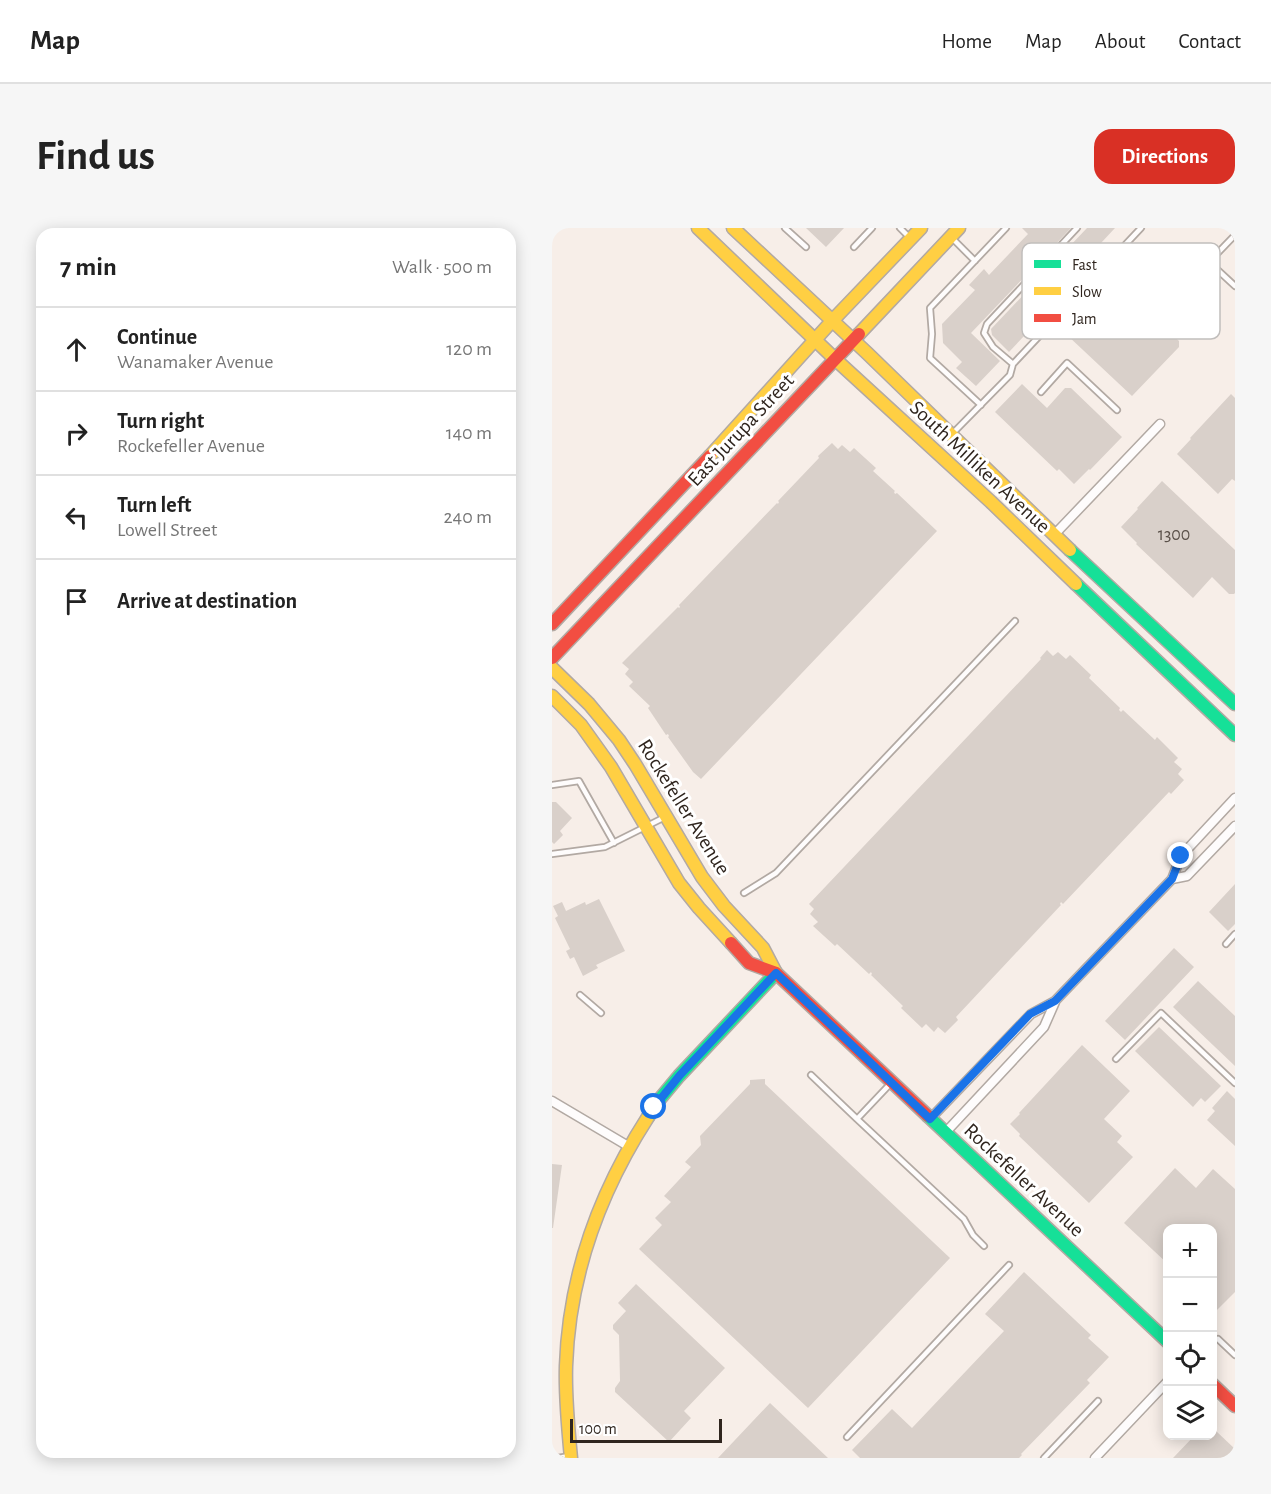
<!DOCTYPE html>
<html lang="en">
<head>
<meta charset="utf-8">
<style>
	:root { --surface:#fff; --page:#f6f6f6; --text:#222; --muted:#767676; --line:#e0e0e0; --accent:#d93025 }
	body { margin:0; font-family:"Alegreya Sans",sans-serif; background:var(--page); color:var(--text) }
	.controls { position:absolute; right:18px; bottom:18px; display:grid; overflow:hidden; border-radius:12px; box-shadow:0 3px 15px #0003 }
	.controls button { width:54px; height:54px; display:grid; place-items:center; padding:0; border:0; border-bottom:2px solid var(--line); background:var(--surface); color:var(--text); font:30px sans-serif }
	.scale { position:absolute; left:18px; bottom:15px; width:152px; box-sizing:border-box; padding-left:6px; border:3px solid #2f251e; border-top:0; font-size:16px; line-height:21px; white-space:nowrap; color:#2f251e; -webkit-text-stroke:4px #fff; paint-order:stroke }
	.stop { position:absolute; width:18px; height:18px; margin:-14px; border:4px solid #1a73e8; border-radius:50%; background:#fff }
	.stop.end { background:#1a73e8; border-color:#fff; box-shadow:0 2px 6px #0008 }
	.list { margin:0; padding:0; list-style:none }
	h2 { display:flex; justify-content:space-between; align-items:center; height:78px; margin:0; padding:0 24px; font-size:26px }
	h2 small { font-size:20px; font-weight:400; color:var(--muted) }
	.list li { display:grid; grid-template-columns:39px 1fr auto; gap:18px; align-items:center; box-sizing:border-box; height:84px; padding:0 24px; border-top:2px solid var(--line) }
	.list b { display:block; font-size:22px; white-space:nowrap }
	.list p { margin:0; font-size:20px; white-space:nowrap; color:var(--muted) }
	.list em { font-size:20px; font-style:normal; color:var(--muted) }
	.icon { flex:none; width:33px; height:33px; fill:none; stroke:currentColor; stroke-width:2; stroke-linecap:round; stroke-linejoin:round }
	.map { position:relative; flex:none; width:683px; height:1230px; overflow:hidden; border-radius:18px }
	header { display:flex; align-items:center; gap:36px; box-sizing:border-box; height:84px; padding:0 30px; background:var(--surface); border-bottom:2px solid var(--line) }
	header strong { font-size:28px }
	nav { display:flex; gap:33px; margin-inline-start:auto; font-size:21px }
	.intro { display:flex; align-items:center; justify-content:space-between; box-sizing:border-box; height:144px; padding:0 36px }
	h1 { margin:0; font-size:42px }
	.button { padding:15px 27px; border-radius:18px; background:var(--accent); color:#fff; font-size:21px; font-weight:700 }
	main { display:flex; gap:36px; padding:0 36px }
	aside { flex:1; background:var(--surface); border-radius:18px; box-shadow:0 3px 15px #0003 }
	.map>svg:first-child { display:block }
	.building { fill:#d9d0ca }
	.lines { fill:none; stroke-linecap:round; stroke-linejoin:round }
	.lane-casing { stroke:#b2a9a3; stroke-width:8 }
	.street-casing { stroke:#b2a9a3; stroke-width:11 }
	.fast-casing { stroke:#b2a9a3; stroke-width:15 }
	.slow-casing { stroke:#b2a9a3; stroke-width:15 }
	.jam-casing { stroke:#b2a9a3; stroke-width:15 }
	.lane { stroke:#fefcfc; stroke-width:4.5 }
	.street { stroke:#fefcfc; stroke-width:8 }
	.fast { stroke:#16e098; stroke-width:12 }
	.slow { stroke:#ffcf43; stroke-width:12 }
	.jam { stroke:#f24e42; stroke-width:12 }
	.route { stroke:#1a73e8; stroke-width:8 }
	.labels { text-anchor:middle; dominant-baseline:central; stroke-width:6; stroke-linejoin:round; paint-order:stroke }
	.number-label { font-size:18px; fill:#5a5049 }
	.street-label { font-size:21px; fill:#2f251e; stroke:#fff }
	.key { fill:#fff; stroke:#c1bebc; stroke-width:1.5 }
	.key-label { font-size:16px; fill:#2f251e }
</style>
</head>
<body>
<header>
<strong>Map</strong>
<nav><a>Home</a><a>Map</a><a>About</a><a>Contact</a></nav>
</header>
<div class="intro"><h1>Find us</h1><a class="button">Directions</a></div>
<main>
<aside>
<h2>7 min<small>Walk · 500 m</small></h2>
<ul class="list">
<li><svg class="icon" aria-label="ahead" viewBox="0 0 24 24"><path d="M12 20V5M6 11l6-6 6 6"/></svg><div><b>Continue</b><p>Wanamaker Avenue</p></div><em>120 m</em></li>
<li><svg class="icon" aria-label="right" viewBox="0 0 24 24"><path d="M7 20v-9h11M14 6l5 5-5 5"/></svg><div><b>Turn right</b><p>Rockefeller Avenue</p></div><em>140 m</em></li>
<li><svg class="icon" aria-label="left" viewBox="0 0 24 24"><path d="M17 20v-9H6M10 6l-5 5 5 5"/></svg><div><b>Turn left</b><p>Lowell Street</p></div><em>240 m</em></li>
<li><svg class="icon" aria-label="arrive" viewBox="0 0 24 24"><path d="M6 21V4h12l-3 4 3 4H6"/></svg><div><b>Arrive at destination</b></div></li>
</ul>
</aside>
<div class="map">
<svg width="683" height="1230" viewBox="0 0 683 1230">
	<rect width="100%" height="100%" fill="#f7eee8"/>
	<path class="building" d="M254 0H292L274 19Z
		M470 0H519L419 105 448 133 424 158 404 140 410 134 391 115 390 96 423 62 417 57 432 41 437 47 476 6Z
		M535 0H563L535 30 541 35 457 124 440 107 439 101Z
		M584 34 630 78 611 98 627 113V119L580 168 515 107Z
		M470 156 495 180 513 160H519L570 209 538 242 537 241 522 256 507 241 505 243 443 184Z
		M679 166 683 170V253L680 251 666 266 625 226 639 211 638 210Z
		M280 215 286 221 290 217 298 224 302 220 324 240 321 243 343 263 342 264 343 266 345 265 385 303 149 551 141 544 116 509 117 508 116 506 114 507 96 480 98 478 77 458 81 454 73 446 77 441 70 435 126 379 127 380 128 379 127 377 225 275 226 276 227 274 226 273 267 230 266 228Z
		M610 253 683 322V365L682 366H677L660 349 641 370 584 316 585 315 569 299 586 281 585 280Z
		M495 422 501 428 506 424 514 431 518 427 539 447 537 450 568 480 567 482 569 484 571 482 603 512 605 509 626 530 622 534 630 541 626 546 632 552 619 566 617 564 511 676 509 674 508 676 509 677 404 789 406 792 393 805 386 799 382 804 374 796 370 800 349 780 351 778 319 747 320 746 319 744 317 746 285 716 283 718 261 698 266 694 258 686 262 681 257 676 489 431 488 430Z
		M0 574H4L20 590 8 603 11 607 2 616 0 614Z
		M683 656V696L676 703 657 684Z
		M47 671 73 723 44 737 46 740 31 748 22 729 18 731 14 723 18 721 3 690 6 688 1 678 10 674 14 683 33 674 34 677Z
		M622 720 642 739 573 812 553 793Z
		M646 753 683 788V838L621 779Z
		M607 799 669 858 653 874 649 870 641 879 583 823Z
		M530 817 578 863 552 891 570 908 565 914 581 929 537 975 467 908 468 906 458 896 468 886 467 885Z
		M213 851V856L398 1030 256 1180 87 1021 110 997 103 990 119 974 112 968 139 939 133 934 149 917 148 908 198 856V852Z
		M675 863 683 871V918L655 892 663 883 660 880Z
		M0 936 10 937 1 1000H0Z
		M623 940 644 960 661 941 683 961V1064L665 1082 660 1078V1000H616V1036L572 995Z
		M472 1044 539 1107 536 1110 557 1129 535 1152 538 1155 469 1226 470 1227 467 1230H308L300 1222 340 1181 360 1200 452 1103 433 1086Z
		M84 1056 173 1140 132 1183 139 1190 117 1214 63 1164V1160L68 1153 67 1107 61 1101V1097L74 1083 66 1075Z
		M218 1175 276 1230H166Z
		M660 1202 663 1204 664 1203 683 1221V1230H621L642 1208H660Z"/>
	<g class="lines">
		<defs>
			<path id="lane" d="M233 0 254 19
				M348 0 357 9
				M683 7 657 34 683 58
				M399 9 423 33
				M302 19 320 0
				M461 136 441 119 432 105 435 96 525 0
				M489 164 515 135 565 182
				M429 177 378 130 380 106 378 80 454 0
				M401 205 458 147 461 136 589 0
				M0 557 27 553 62 615
				M0 626 53 619 113 589
				M192 665 224 645 463 393
				M674 716 683 706
				M28 767 49 785
				M564 831 609 785 683 855
				M259 847 305 891 340 854
				M305 891 412 991 421 1007 432 1018
				M666 1111 683 1127
				M295 1209 457 1037
				M5 1230 18 1228
				M492 1230 546 1173"/>
			<path id="street" d="M502 307 608 196
				M620 651 635 648 683 598
				M0 873 76 918
				M378 891 479 786 503 773 620 651 629 628 683 570
				M393 905 492 799 503 774
				M543 1230 616 1153"/>
			<path id="fast" d="M518 322 683 476
				M524 356 683 507
				M376 888 616 1114
				M96 889 107 872 127 848 224 745"/>
			<path id="slow" d="M146 0 283 131 439 274 524 356
				M181 0 315 125 518 322
				M307 106 407 0
				M158 228 280 93 369 0
				M0 440 37 476 67 512 83 536 150 649 172 678 211 720 224 745
				M0 468 29 497 59 539 127 655 147 680 179 715
				M19 1230C16 1199 13 1169 14 1138 17 1048 47 965 96 889"/>
			<path id="jam" d="M0 396 158 228
				M0 430 307 106
				M179 715 197 735 224 745 376 888
				M660 1156 683 1178"/>
		</defs>
		<use href="#lane" class="lane-casing"/>
		<use href="#street" class="street-casing"/>
		<use href="#fast" class="fast-casing"/>
		<use href="#slow" class="slow-casing"/>
		<use href="#jam" class="jam-casing"/>
		<use href="#lane" class="lane"/>
		<use href="#street" class="street"/>
		<use href="#fast" class="fast"/>
		<use href="#slow" class="slow"/>
		<use href="#jam" class="jam"/>
	</g>
	<g class="lines">
		<path class="route" d="M102 879 128 847 224 745 378 891 478 786 503 773 620 651 629 628"/>
	</g>
	<g class="labels">
		<g class="number-label">
			<text x="622" y="307">1300</text>
		</g>
		<g class="street-label">
			<text transform="translate(189 202) rotate(-47)">East Jurupa Street</text>
			<text transform="translate(428 239) rotate(43)">South Milliken Avenue</text>
			<text transform="translate(132 579) rotate(58)">Rockefeller Avenue</text>
			<text transform="translate(472 952) rotate(43)">Rockefeller Avenue</text>
		</g>
	</g>
	<rect x="470" y="15" width="198" height="96" rx="9" class="key"/>
	<rect x="482" y="32" width="27" height="8" fill="#16e098"/>
	<rect x="482" y="59" width="27" height="8" fill="#ffcf43"/>
	<rect x="482" y="86" width="27" height="8" fill="#f24e42"/>
	<g class="key-label">
		<text x="520" y="42">Fast</text>
		<text x="520" y="69">Slow</text>
		<text x="520" y="96">Jam</text>
	</g>
</svg>
<div class="controls">
<button>+</button>
<button>−</button>
<button><svg class="icon" aria-label="locate" viewBox="0 0 24 24"><circle cx="12" cy="12" r="6"/><path d="M12 2v4M12 18v4M2 12h4M18 12h4"/></svg></button>
<button><svg class="icon" aria-label="layers" viewBox="0 0 24 24"><path d="M12 4l9 5-9 5-9-5zM3 14l9 5 9-5"/></svg></button>
</div>
<div class="scale">100 m</div>
<div class="stop" style="left:102px;top:879px"></div>
<div class="stop end" style="left:629px;top:628px"></div>
</div>
</main>
</body>
</html>
